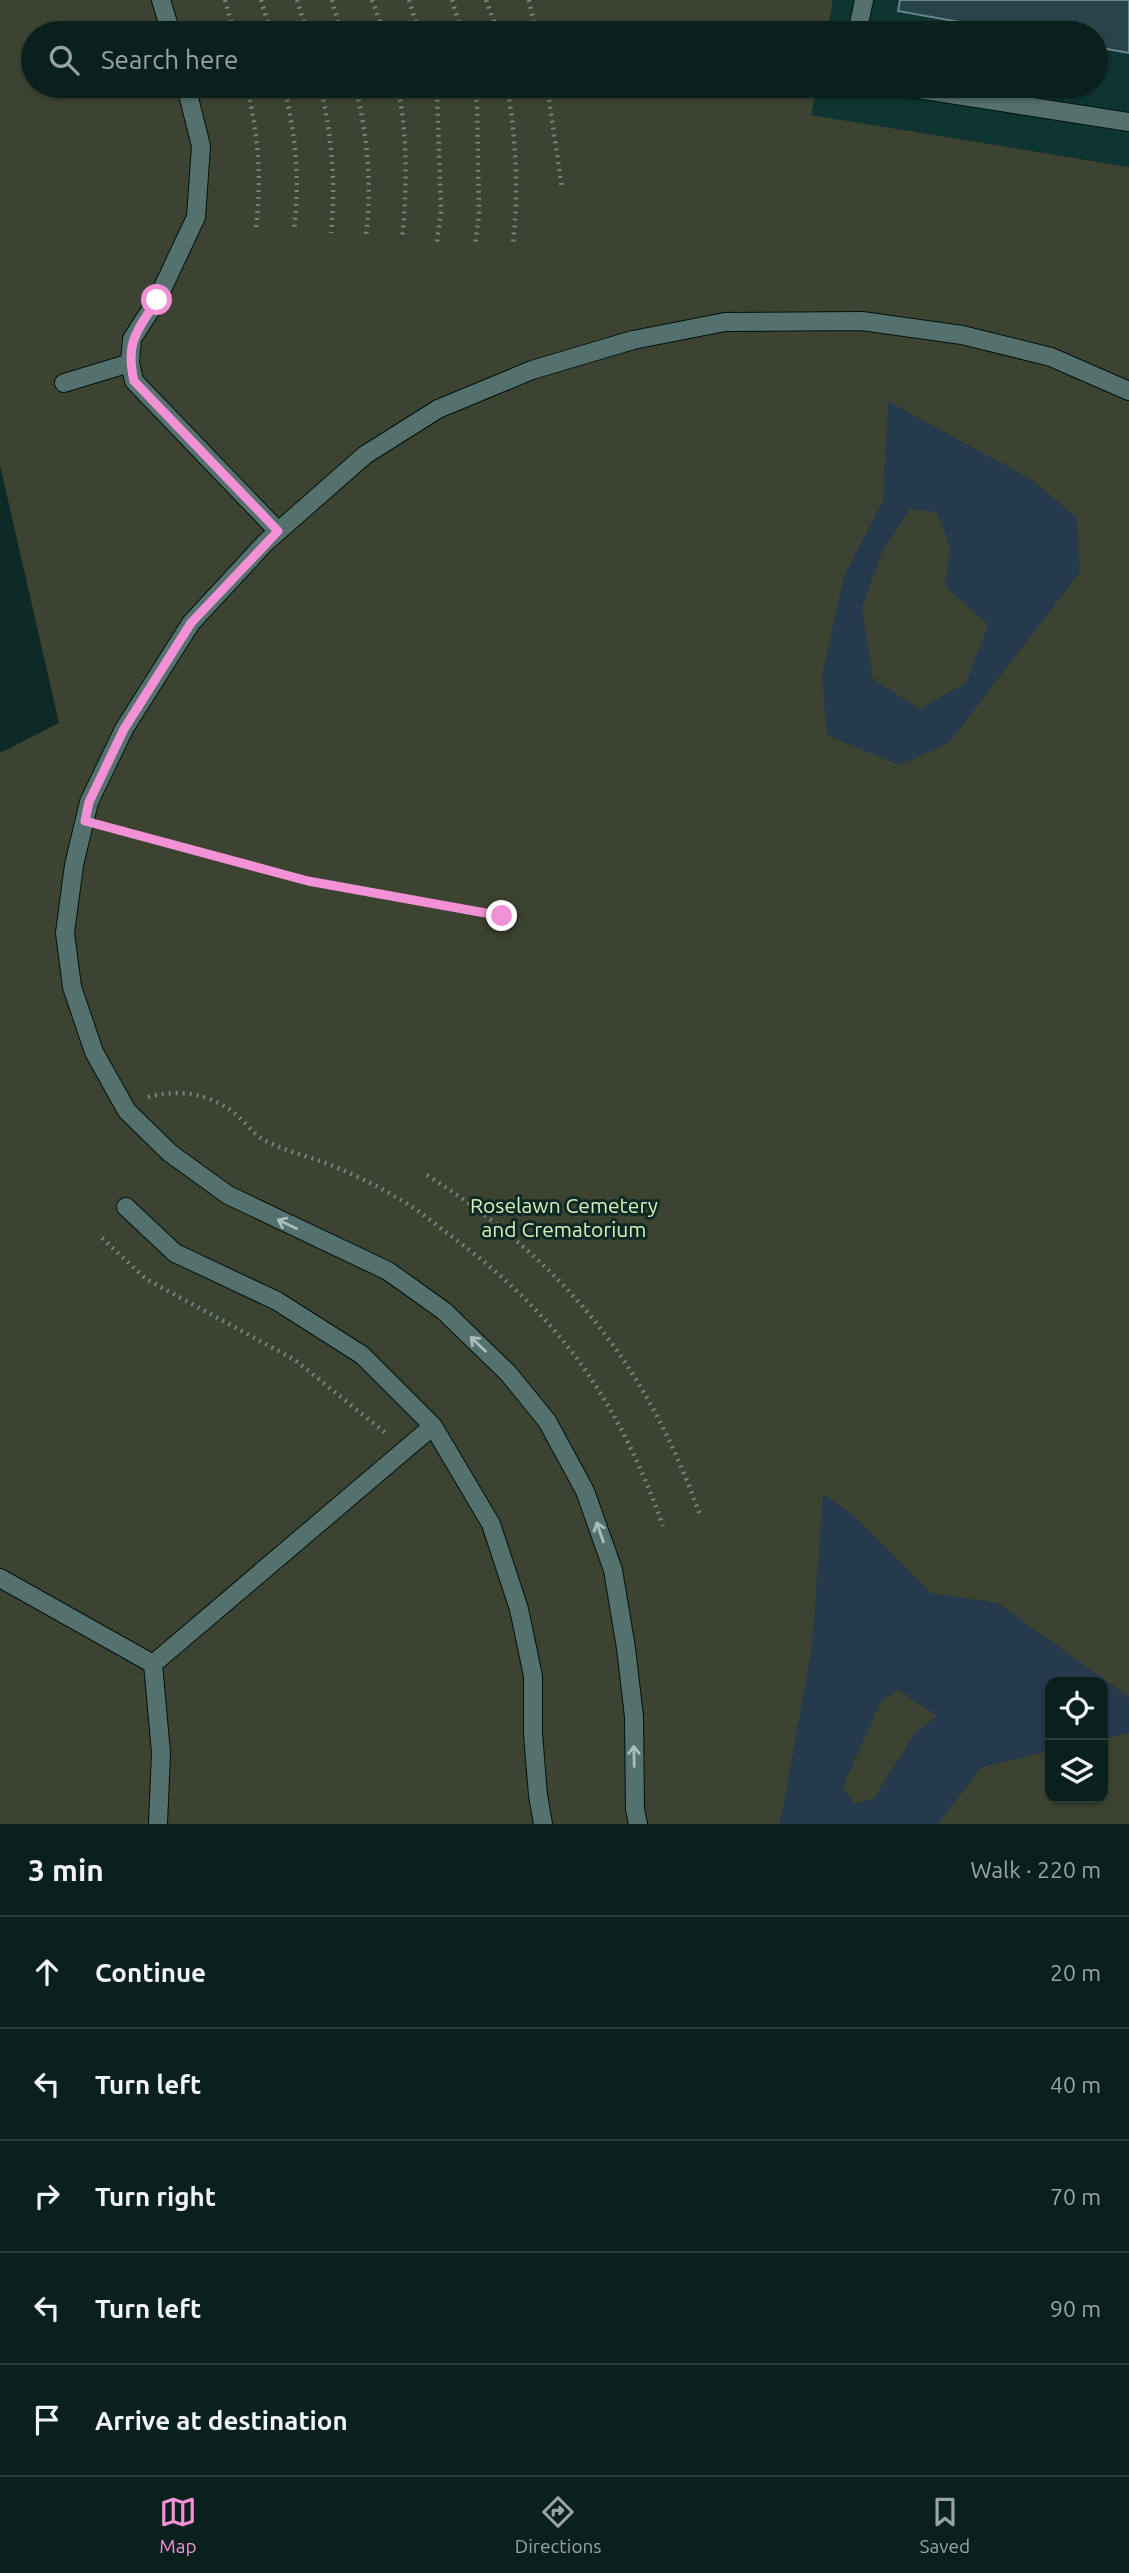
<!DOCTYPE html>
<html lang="en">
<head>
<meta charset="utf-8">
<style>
	:root { --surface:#0a201d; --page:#182d2a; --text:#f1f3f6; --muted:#99a3a4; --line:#2a3e3b; --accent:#f391d6 }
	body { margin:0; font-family:Ubuntu,sans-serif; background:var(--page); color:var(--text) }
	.controls { position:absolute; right:21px; bottom:21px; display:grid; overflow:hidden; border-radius:14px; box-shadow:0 2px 5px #0004 }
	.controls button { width:63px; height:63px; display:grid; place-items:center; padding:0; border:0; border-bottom:2px solid var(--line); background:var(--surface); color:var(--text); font:35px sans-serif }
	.stop { position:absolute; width:21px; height:21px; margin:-16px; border:5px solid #f391d6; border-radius:50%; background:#fff }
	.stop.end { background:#f391d6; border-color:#fff; box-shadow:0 2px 7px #0008 }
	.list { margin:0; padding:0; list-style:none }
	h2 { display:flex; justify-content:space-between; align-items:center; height:91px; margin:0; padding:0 28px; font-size:30px }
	h2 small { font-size:23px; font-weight:400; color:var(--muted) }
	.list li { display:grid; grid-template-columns:46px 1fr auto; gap:21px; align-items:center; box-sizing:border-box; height:112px; padding:0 28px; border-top:2px solid var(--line) }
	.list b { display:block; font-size:26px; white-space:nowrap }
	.list em { font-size:23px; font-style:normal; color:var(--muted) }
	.icon { flex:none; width:38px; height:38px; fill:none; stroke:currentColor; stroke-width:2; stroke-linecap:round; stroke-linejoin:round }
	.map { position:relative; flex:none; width:1129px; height:1824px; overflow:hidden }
	.search { position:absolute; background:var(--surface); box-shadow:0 2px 5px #0004; left:21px; right:21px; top:21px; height:77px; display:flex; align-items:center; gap:18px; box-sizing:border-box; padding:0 24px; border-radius:38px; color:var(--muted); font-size:26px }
	.sheet { height:651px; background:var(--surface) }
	nav { display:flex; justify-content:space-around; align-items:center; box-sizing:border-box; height:98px; border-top:2px solid var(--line); background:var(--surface); font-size:19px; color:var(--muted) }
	nav a { display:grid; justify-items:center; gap:4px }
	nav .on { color:var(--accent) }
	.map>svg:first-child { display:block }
	.built { fill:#0e3531 }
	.green { fill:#3d4331; fill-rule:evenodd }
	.water { fill:#253a4d; fill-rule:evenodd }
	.building { fill:#29434a; stroke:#69858d; stroke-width:2 }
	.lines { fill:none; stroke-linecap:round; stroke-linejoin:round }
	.service-casing { stroke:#001210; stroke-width:20 }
	.path { stroke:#6f8583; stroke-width:4.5; stroke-dasharray:2 5; stroke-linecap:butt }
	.service { stroke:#55716d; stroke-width:18 }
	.oneway { stroke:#a9bebb }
	.route { stroke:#f391d6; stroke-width:9 }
	.labels { text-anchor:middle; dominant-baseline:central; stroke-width:6; stroke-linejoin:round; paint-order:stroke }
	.park-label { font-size:21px; fill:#daeeb8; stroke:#0e2a27 }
</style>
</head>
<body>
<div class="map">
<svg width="1129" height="1824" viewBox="0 0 1129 1824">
	<rect width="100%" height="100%" fill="#0e2a27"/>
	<path class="built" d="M833 0H1129V167L811 115 817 86H1096V33H827Z"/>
	<path class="green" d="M0 0H833L827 33H33V86H817L811 115 1129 167V1824H0V753L59 723 0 465ZM1050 1682H1103V1798H1050Z"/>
	<path class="water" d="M888 401 1032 480 1077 518 1080 572 949 743 899 765 827 735 822 675 844 576 883 500ZM910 509 936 512 950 547 945 586 988 625 966 682 920 709 873 679 862 608 882 552Z
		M823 1493 854 1516 931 1593 998 1603 1129 1697V1733L1103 1739V1682H1050V1751L982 1767 938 1824H780L812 1646ZM898 1690 937 1716 915 1733 874 1798 854 1804 843 1786 882 1700Z"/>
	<path class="building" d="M900 0H1129V53L1096 47V33H1021L898 11Z"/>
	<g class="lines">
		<defs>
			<path id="service" d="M161 0 171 33
				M857 33 864 0
				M186 86 201 146 196 217 157 300 132 339 130 363 134 381 278 531
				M899 86 1129 122
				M64 383 130 363
				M126 1207 175 1253 277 1301 362 1355 433 1426 491 1524 519 1609 533 1676V1734L538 1795 543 1824
				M0 1578 153 1664
				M158 1824 161 1753 153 1664 433 1426
				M638 1824 635 1809 634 1717 626 1648 613 1570 585 1491 547 1421 508 1373 444 1311 388 1271 228 1195 170 1153 127 1111 94 1052 72 987 65 933 74 865 89 802 124 729 191 623 265 543 365 455 438 409 532 370 633 340 725 322 862 321 962 335 1051 357 1129 391"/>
		</defs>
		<use href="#service" class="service-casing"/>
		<path class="path" d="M225 0 234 33
			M261 0 271 33
			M297 0 307 33
			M332 0 341 33
			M372 0 384 33
			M409 0 419 33
			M452 0 462 33
			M486 0 498 33
			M529 0 536 33
			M247 86C258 137 262 174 256 227
			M284 86C296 138 300 177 294 231
			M320 86C332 135 336 183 331 233
			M355 86C368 136 372 185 366 236
			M397 86C408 128 407 195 402 239
			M435 86 437 94 441 211 437 242
			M474 86 477 103 479 215 475 245
			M507 86C516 136 519 192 513 242
			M547 86 562 188
			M109 828 308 881 502 916
			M148 1097C177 1089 208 1093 233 1112 244 1120 252 1133 264 1140 285 1151 307 1156 328 1164 356 1175 384 1189 409 1205 424 1214 437 1226 451 1236 559 1316 618 1400 663 1526
			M427 1175C563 1262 646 1363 700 1515
			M102 1238 146 1279 295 1360 388 1435"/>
		<use href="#service" class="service"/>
	</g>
	<defs><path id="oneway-shaft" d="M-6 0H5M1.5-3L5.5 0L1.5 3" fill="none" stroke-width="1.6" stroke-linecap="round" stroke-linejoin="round" transform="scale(1.75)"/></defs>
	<g class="oneway">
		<use href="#oneway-shaft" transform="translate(287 1224) rotate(-154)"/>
		<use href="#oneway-shaft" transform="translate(478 1344) rotate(-136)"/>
		<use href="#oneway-shaft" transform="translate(600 1532) rotate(-109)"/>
		<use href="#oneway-shaft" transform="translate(634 1756) rotate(-91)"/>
	</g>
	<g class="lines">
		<path class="route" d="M157 300C137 331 125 342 134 381L278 531 191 623 124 729 89 802 85 821 308 881 502 916"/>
	</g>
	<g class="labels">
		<g class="park-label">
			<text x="564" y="1205">Roselawn Cemetery<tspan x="564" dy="24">and Crematorium</tspan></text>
		</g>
	</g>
</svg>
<div class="controls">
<button><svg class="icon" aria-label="locate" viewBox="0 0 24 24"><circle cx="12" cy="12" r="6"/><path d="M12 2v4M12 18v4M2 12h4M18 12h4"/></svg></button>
<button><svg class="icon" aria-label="layers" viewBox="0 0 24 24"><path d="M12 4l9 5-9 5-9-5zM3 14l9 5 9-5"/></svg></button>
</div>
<div class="stop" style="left:157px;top:300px"></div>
<div class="stop end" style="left:502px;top:916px"></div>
<div class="search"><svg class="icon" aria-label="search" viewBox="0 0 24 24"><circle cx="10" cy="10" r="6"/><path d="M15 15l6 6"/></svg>Search here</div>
</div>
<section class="sheet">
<h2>3 min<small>Walk · 220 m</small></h2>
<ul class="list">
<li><svg class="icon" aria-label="ahead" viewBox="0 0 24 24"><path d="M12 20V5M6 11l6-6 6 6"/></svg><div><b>Continue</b></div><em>20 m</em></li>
<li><svg class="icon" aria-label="left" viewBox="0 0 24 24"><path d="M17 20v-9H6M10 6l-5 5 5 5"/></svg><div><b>Turn left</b></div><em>40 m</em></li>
<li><svg class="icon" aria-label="right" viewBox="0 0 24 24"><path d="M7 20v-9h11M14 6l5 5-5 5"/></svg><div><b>Turn right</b></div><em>70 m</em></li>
<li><svg class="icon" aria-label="left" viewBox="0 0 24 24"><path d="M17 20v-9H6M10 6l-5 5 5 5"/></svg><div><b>Turn left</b></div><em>90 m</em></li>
<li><svg class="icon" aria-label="arrive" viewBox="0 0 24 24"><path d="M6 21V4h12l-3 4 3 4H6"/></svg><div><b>Arrive at destination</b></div></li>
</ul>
</section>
<nav>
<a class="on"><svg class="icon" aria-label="map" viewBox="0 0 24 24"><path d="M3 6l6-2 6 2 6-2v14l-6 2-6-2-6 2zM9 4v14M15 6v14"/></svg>Map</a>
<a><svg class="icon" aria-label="directions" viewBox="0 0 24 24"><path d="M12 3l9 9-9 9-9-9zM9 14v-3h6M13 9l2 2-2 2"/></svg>Directions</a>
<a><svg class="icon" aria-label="saved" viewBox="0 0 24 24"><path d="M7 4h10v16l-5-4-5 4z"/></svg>Saved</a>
</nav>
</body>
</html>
